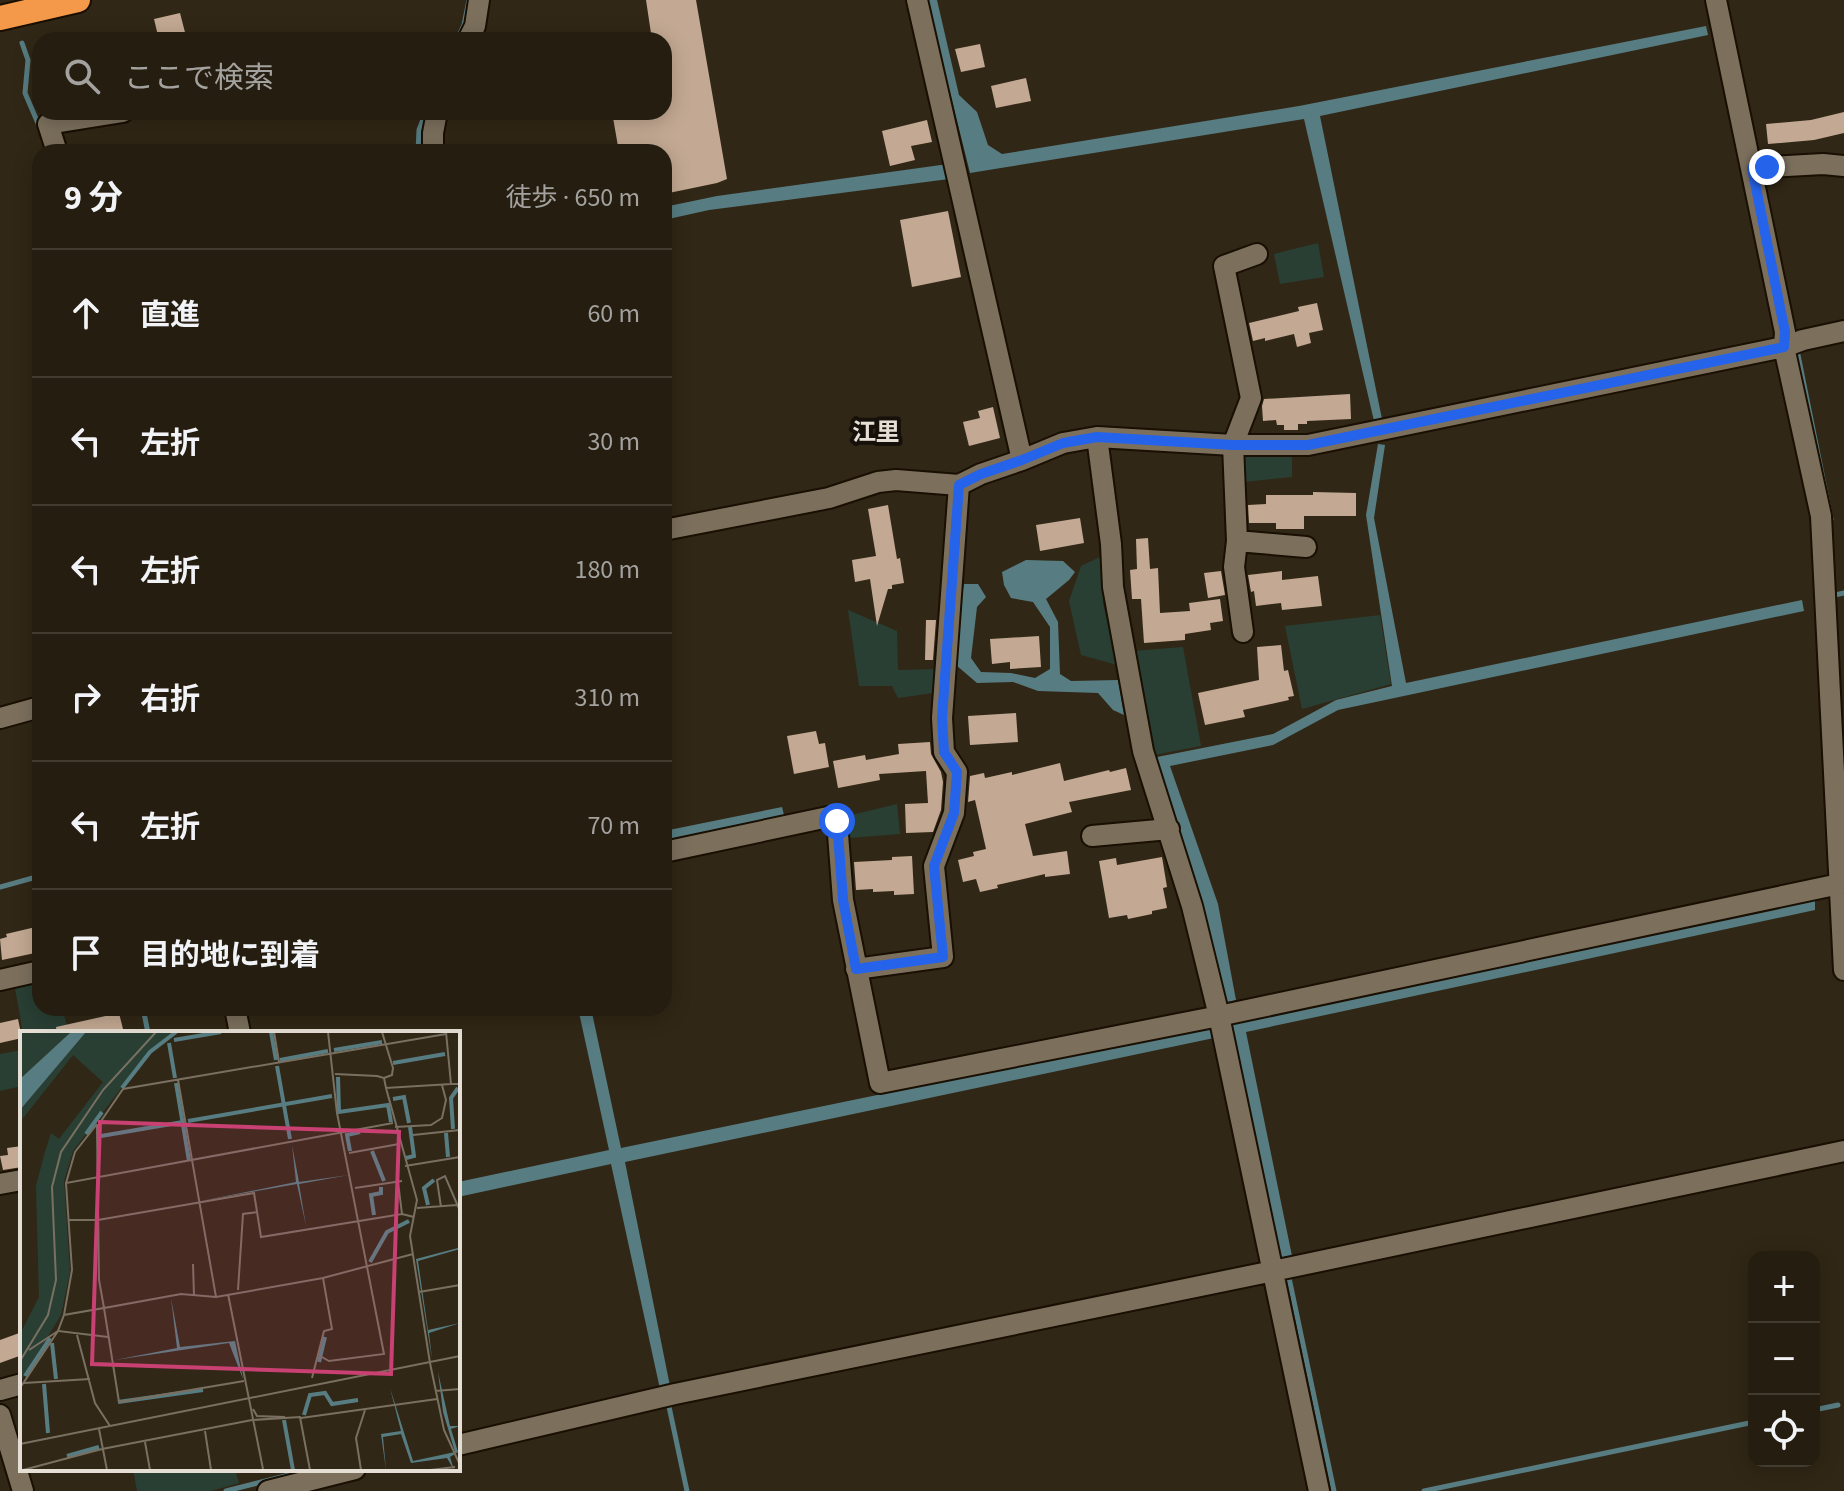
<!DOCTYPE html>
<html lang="ja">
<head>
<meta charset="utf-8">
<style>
	:root { --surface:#251d10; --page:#2d2619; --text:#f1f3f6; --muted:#a3a29f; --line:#423b30 }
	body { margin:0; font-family:"Source Sans 3","Noto Sans JP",sans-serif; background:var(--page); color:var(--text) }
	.controls { position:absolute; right:24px; bottom:24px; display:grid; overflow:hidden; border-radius:16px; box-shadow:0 4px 20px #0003 }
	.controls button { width:72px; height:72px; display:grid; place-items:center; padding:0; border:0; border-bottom:2px solid var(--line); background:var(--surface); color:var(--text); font:40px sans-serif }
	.stop { position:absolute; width:24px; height:24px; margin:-18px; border:6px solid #2563eb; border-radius:50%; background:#fff }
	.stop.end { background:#2563eb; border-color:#fff; box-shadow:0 2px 8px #0008 }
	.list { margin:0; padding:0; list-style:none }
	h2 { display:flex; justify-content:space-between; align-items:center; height:104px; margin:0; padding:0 32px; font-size:34px }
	h2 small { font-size:26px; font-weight:400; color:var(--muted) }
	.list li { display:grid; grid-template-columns:52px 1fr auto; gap:24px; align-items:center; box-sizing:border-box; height:128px; padding:0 32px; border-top:2px solid var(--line) }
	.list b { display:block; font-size:30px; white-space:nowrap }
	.list em { font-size:26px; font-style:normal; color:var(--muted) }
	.icon { flex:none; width:44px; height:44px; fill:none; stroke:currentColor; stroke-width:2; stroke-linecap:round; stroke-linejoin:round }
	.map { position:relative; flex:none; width:1844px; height:1491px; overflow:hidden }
	.search { position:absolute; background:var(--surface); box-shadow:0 4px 20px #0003; left:32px; top:32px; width:640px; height:88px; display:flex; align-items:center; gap:20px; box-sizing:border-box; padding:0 28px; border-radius:24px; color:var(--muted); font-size:30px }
	.panel { position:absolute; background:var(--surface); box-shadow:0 4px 20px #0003; left:32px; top:144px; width:640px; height:872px; border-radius:24px }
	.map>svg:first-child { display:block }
	.green { fill:#293f34 }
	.water { fill:#577d82 }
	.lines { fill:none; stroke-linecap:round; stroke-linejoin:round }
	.stream { stroke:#577d82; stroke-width:5 }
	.building { fill:#c3a993 }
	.minor-casing { stroke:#190f02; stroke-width:24 }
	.highway-casing { stroke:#190f02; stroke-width:28 }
	.minor { stroke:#7c705d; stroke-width:20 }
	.highway { stroke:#f4984a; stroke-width:24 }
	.route { stroke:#2563eb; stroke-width:10 }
	.labels { text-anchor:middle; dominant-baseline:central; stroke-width:8; stroke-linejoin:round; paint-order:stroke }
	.neighbourhood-label { font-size:24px; font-weight:bold; fill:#e5ded4; stroke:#151009 }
	.inset-river { fill:none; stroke:#577d82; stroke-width:4 }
	.inset-road { fill:none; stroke:#797062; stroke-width:2 }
	.view { fill:#c94073; fill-opacity:0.15; stroke:#c94073; stroke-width:4 }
	.inset-edge { fill:none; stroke:#e5ded4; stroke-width:4 }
</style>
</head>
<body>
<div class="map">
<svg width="1844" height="1491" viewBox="0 0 1844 1491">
	<rect width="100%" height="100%" fill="#312716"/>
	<path class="green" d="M1318 243 1324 277 1280 284 1274 254Z
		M1240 455 1292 456V477L1244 482Z
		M1104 555 1103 603 1117 665 1081 655 1069 601 1081 566Z
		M848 610 897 631 898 670 937 669 933 693 898 698 892 686H859Z
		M1380 615 1391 684 1302 709 1285 626Z
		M1183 647 1201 746 1154 755 1133 651Z
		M897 804 900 834 849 838 847 816Z
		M40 978V1008H62L69 1033H23L14 983Z
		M22 1050V1086L0 1091V1054Z
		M133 1469H235L239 1483 211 1491H137Z"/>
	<path class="water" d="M927 0H937L959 95 977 112 988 145 1002 154 1299 106 1706 26 1708 35 1320 116 1382 419 1374 421 1304 119 970 173Z
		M948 164 949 179 709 210 664 220V207L717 196Z
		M1378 444 1385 445 1374 518 1406 683 1802 600 1804 611 1338 710 1273 745 1170 766 1218 904 1236 1000 1224 1003 1202 908 1157 757 1273 734 1336 700 1392 686 1366 515Z
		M1026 560 1063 561 1075 572 1069 580 1046 599 1058 622 1060 674 1071 681 1118 680 1124 715 1113 710 1098 693 1038 691 1013 682 977 683 956 665C957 638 958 611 964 584H978L986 597 977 607 971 658 981 672 1011 673 1035 678 1050 669V627L1033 602 1011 598 1004 585 1002 572Z
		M782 807 785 819 664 843V831Z
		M1815 897V910L1246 1032 1292 1256 1277 1259 1229 1021Z
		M578 1008H591L621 1148 1211 1026 1214 1038 625 1162 670 1386 660 1389 611 1164 458 1197V1182L609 1150Z"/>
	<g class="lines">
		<path class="stream" d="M457 40 464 25 469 0
			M22 43 28 60 25 93 40 128
			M418 152 419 130 426 112
			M1797 350 1831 519
			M1835 595 1844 593
			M0 887 40 876
			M143 1008 148 1033
			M1288 1273 1334 1491
			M668 1402 687 1491
			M1814 1410 1838 1405
			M226 1491 313 1469
			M1424 1491 1754 1422"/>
	</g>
	<path class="building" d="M646 0H696L727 179 717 183 664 194V152H619L612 112H664V40H652Z
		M180 13 187 40H159L154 19Z
		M980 44 985 67 961 72 955 49Z
		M1026 78 1031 101 996 108 991 86Z
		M1844 112V133L1814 140 1768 144 1766 124 1811 120Z
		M927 120 932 142 911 146 915 160 890 166 882 131Z
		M948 211 961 277 912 287 900 220Z
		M1317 303 1323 330 1309 333 1311 343 1297 347 1294 334 1265 341V338L1253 341 1249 323 1299 311 1298 307Z
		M1350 394 1351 419 1307 421V424H1298V430H1284V425H1277L1276 420 1263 421 1262 406 1264 399Z
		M993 407 1000 438 969 446 963 422 980 418 978 411Z
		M1313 492 1356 493V516H1304V529H1276V523H1249L1248 505 1266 504V495H1313Z
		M888 505 897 559 900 558 904 583 892 585V589H888L877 626 870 579 855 582 852 560 876 556 868 509Z
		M1080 518 1084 543 1040 551 1036 525Z
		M1148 538 1150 569 1158 568 1160 613 1190 611 1189 603 1220 599 1223 621 1210 623 1211 630 1185 634V640L1144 643 1141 599H1132L1130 570 1137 569 1136 539Z
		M1221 571 1225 595 1208 598 1204 573Z
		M1282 571V580L1318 576 1322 606 1282 610 1281 603 1256 606 1254 591 1251 592 1248 575Z
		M926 620H936L933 660H925Z
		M1039 636 1041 667 1010 669V662L992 664 990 639Z
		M1281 645 1284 671 1288 670 1294 696 1288 697 1289 700 1243 710 1245 717 1205 725 1198 693 1259 680 1257 647Z
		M1016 713 1018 742 970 745 968 716Z
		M816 731 819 744 825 743 829 767 794 774 787 736Z
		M930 742 931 754 941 772 943 782 941 810 933 832 906 833 905 804 928 803 926 771 879 774 880 780 838 788 833 761 865 755 866 760 899 754 898 744Z
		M1060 763 1064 781 1109 770 1110 772 1126 768 1131 790 1069 802 1072 812 1025 824 1033 856 1067 851 1070 874 1045 877V874L997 885 998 888 980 892 976 879 963 882 958 860 974 856 973 852 986 849 975 800 968 802 970 776 984 773 985 778 1012 772V775Z
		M912 856 914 894 894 895V891L873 892V889L856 890 854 862 892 860V857Z
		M1162 857 1167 887 1163 888 1167 908 1152 911V914L1128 919 1127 915 1109 918 1099 861 1116 858 1117 865Z
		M40 926V952L2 960 0 939 7 937 6 934Z
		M119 1013 124 1033H57L56 1027Z
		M18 1019 22 1038 0 1043V1023Z
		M22 1146V1167L3 1170 0 1156 8 1155 7 1148Z
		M22 1332V1355L0 1363V1340Z"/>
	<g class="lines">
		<defs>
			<path id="minor" d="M917 0 1022 460
				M1716 0 1785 332 1784 347 1803 340 1844 331
				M468 40 475 26 479 0
				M57 152 48 124 123 112
				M433 152V133L437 112
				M1752 168 1823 164 1844 166
				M1097 437 1111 544 1113 587 1143 751 1192 906 1219 1016 1319 1491
				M664 530 829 498 878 482 896 480 959 485 981 474 1022 460 1063 443 1097 437 1233 445H1308L1784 347 1821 516 1844 970
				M1237 541 1306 547
				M1243 632 1234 567 1237 541 1233 445 1251 398 1224 266 1257 254
				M0 718 40 707
				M1092 836 1169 829
				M664 852 828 817 837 821 843 900 880 1083 1219 1016 1844 883
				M856 969 943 957 934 866 954 813 957 772 944 752 942 718 959 485
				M0 980 40 971
				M235 1008 240 1033
				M0 1184 22 1180
				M0 1390 22 1384
				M0 1415 23 1491
				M458 1445 675 1394 1273 1271 1844 1151
				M268 1491 355 1469"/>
			<path id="highway" d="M0 18 78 0"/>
		</defs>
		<use href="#minor" class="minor-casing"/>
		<use href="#highway" class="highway-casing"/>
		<use href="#minor" class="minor"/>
		<use href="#highway" class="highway"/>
	</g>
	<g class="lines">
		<path class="route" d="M837 821 843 900 856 969 943 957 934 866 954 813 957 772 944 752 942 718 959 485 981 474 1022 460 1063 443 1097 437 1233 445H1308L1784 347 1785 332 1752 168 1767 167"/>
	</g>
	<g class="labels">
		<g class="neighbourhood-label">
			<text x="876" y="432">江里</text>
		</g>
	</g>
	<g transform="translate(20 1031)">
		<rect width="440" height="440" fill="#312716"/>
		<path d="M0 1H51L0 48ZM66 1H155L129 21 53 120 44 150 50 241 41 284 0 351V303L19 266 16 155 24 124 31 102 39 108 83 51 53 24 0 91V79Z" fill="#293f34"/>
		<path d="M51 1H66L0 79V48ZM272 114 279 151 329 144 279 153 286 195 277 153 181 170 276 151ZM438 182 440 218 398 230 408 299 440 292 409 302 412 328 396 228 438 217ZM151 267 160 316 215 310 223 348 209 312 95 329 157 317ZM418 341 430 395H440L431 398 438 421 430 426 434 439 427 427 391 432 381 403 363 406 366 439 361 403 381 400 370 357 393 430 435 421 423 381Z" fill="#577d82"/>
		<path class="inset-river" d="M251 1 256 29M154 9 201 1M149 12 155 47M314 19 362 11M260 29 308 20M373 32 425 23M257 35 270 108M318 46 319 81 368 74 371 91M156 52 169 130M102 57 130 21 156 1M373 68 384 66 389 92M168 90 312 65M433 98 431 67 438 57M426 102 428 126M66 103 82 81M81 105 163 91M330 120 327 104 340 101M352 120 364 150M386 127 394 125 390 96M408 174 404 157 414 149M354 184 351 164 361 162V156M350 231 367 201 389 190M32 312 36 348M299 331 305 306M5 345 30 307M24 353 28 402M98 371 183 359M284 384 290 364 305 362 312 373 338 369M264 389 273 439M47 425 79 416"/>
		<path class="inset-road" d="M254 1 259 31M362 1 373 37 372 44 364 47M426 1 431 53H440M315 43 357 45 364 47 366 57 431 53M158 49 196 266M366 57 397 169 390 205 410 332 424 399 440 434M375 96 411 94 422 87 426 69 422 54M393 104 440 99M329 122 379 113M385 135 440 126M378 151 382 183M46 152 55 121 77 93M335 157 382 150M421 176 417 149 425 145 440 180M397 177 437 174M49 189H78L234 162 241 206 382 183 394 186M393 223 303 247 196 266 161 263 84 277 79 249 77 96 103 58 426 3M173 233 174 264M218 259 223 183 238 181M399 261 440 254M208 263 243 438M44 284 52 239 46 152 373 92M57 304 75 372 90 395M88 306 38 300 44 284 84 277 99 371 224 350M300 325 309 330 364 323 317 82 308 1M0 330 28 284 36 249 32 156 41 121 83 59 136 1M292 347 304 300 312 298 303 247M4 352 70 348M0 357 38 300 9 319M415 360 440 358M233 378 237 385 265 386M281 387 417 368M79 398 87 439M185 400 191 439M125 411 130 439M0 413 440 325M3 439 82 418 232 389 280 386 290 439M341 439 336 407 345 379M410 439 435 436"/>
		<path class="view" d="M80 91 379 101 371 343 72 333Z"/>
		<rect width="440" height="440" class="inset-edge"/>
	</g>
</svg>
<div class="controls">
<button>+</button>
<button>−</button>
<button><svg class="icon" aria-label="locate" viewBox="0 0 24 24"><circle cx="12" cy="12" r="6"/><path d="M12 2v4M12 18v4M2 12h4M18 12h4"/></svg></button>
</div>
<div class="stop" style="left:837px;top:821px"></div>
<div class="stop end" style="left:1767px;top:167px"></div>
<div class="search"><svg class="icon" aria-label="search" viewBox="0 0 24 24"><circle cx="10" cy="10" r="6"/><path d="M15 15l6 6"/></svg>ここで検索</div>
<section class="panel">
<h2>9 分<small>徒歩 · 650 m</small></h2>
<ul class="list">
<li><svg class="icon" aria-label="ahead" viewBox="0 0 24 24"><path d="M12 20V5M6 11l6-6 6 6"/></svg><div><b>直進</b></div><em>60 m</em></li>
<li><svg class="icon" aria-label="left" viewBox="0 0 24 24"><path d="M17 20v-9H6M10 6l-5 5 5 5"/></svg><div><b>左折</b></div><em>30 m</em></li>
<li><svg class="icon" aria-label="left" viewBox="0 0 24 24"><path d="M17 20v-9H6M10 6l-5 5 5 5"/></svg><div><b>左折</b></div><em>180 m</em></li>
<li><svg class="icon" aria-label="right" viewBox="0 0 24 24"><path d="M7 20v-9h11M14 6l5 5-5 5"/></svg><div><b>右折</b></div><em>310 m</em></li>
<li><svg class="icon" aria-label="left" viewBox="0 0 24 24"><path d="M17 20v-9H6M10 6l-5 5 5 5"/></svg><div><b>左折</b></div><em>70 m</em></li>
<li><svg class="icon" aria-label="arrive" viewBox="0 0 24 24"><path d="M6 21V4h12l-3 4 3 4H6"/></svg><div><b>目的地に到着</b></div></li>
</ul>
</section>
</div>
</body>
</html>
